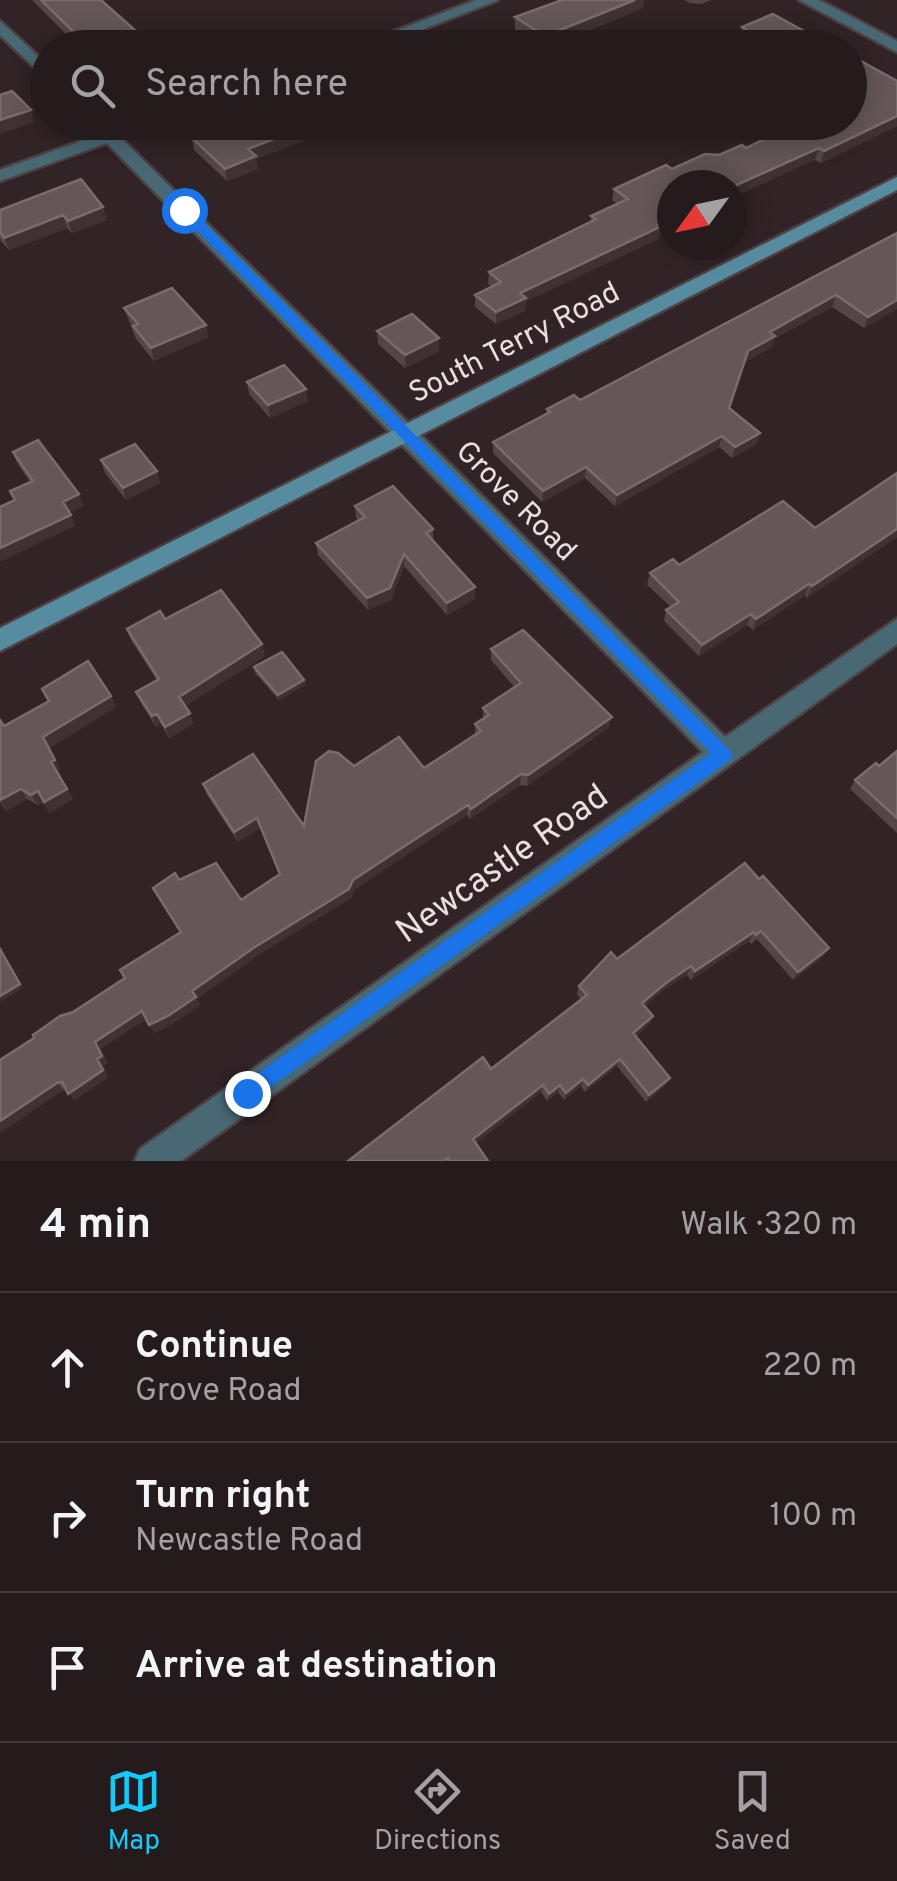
<!DOCTYPE html>
<html lang="en">
<head>
<meta charset="utf-8">
<style>
	:root { --surface:#251a1c; --page:#312729; --text:#f1f3f6; --muted:#a3a1a3; --line:#42383b; --accent:#14cafb }
	body { margin:0; font-family:Overpass,sans-serif; background:var(--page); color:var(--text) }
	.compass { position:absolute; left:657px; top:170px; width:90px; height:90px; border-radius:50%; background:var(--surface); box-shadow:0 5px 25px #0003; rotate:237deg }
	.stop { position:absolute; width:30px; height:30px; margin:-22px; border:8px solid #1a73e8; border-radius:50%; background:#fff }
	.stop.end { background:#1a73e8; border-color:#fff; box-shadow:0 2px 10px #0008 }
	.list { margin:0; padding:0; list-style:none }
	h2 { display:flex; justify-content:space-between; align-items:center; height:130px; margin:0; padding:0 40px; font-size:42px }
	h2 small { font-size:32px; font-weight:400; color:var(--muted) }
	.list li { display:grid; grid-template-columns:65px 1fr auto; gap:30px; align-items:center; box-sizing:border-box; height:150px; padding:0 40px; border-top:2px solid var(--line) }
	.list b { display:block; font-size:38px; white-space:nowrap }
	.list p { margin:0; font-size:32px; white-space:nowrap; color:var(--muted) }
	.list em { font-size:32px; font-style:normal; color:var(--muted) }
	.icon { flex:none; width:55px; height:55px; fill:none; stroke:currentColor; stroke-width:2; stroke-linecap:round; stroke-linejoin:round }
	.map { position:relative; flex:none; width:897px; height:1161px; overflow:hidden }
	.search { position:absolute; background:var(--surface); box-shadow:0 5px 25px #0003; left:30px; right:30px; top:30px; height:110px; display:flex; align-items:center; gap:25px; box-sizing:border-box; padding:0 35px; border-radius:55px; color:var(--muted); font-size:38px }
	.sheet { height:580px; background:var(--surface) }
	nav { display:flex; justify-content:space-around; align-items:center; box-sizing:border-box; height:140px; border-top:2px solid var(--line); background:var(--surface); font-size:28px; color:var(--muted) }
	nav a { display:grid; justify-items:center; gap:5px }
	nav .on { color:var(--accent) }
	.map>svg:first-child { display:block }
	.lines { fill:none; stroke-linecap:round; stroke-linejoin:round }
	.street-casing { stroke:#4e4144; stroke-width:5 }
	.secondary-casing { stroke:#4e4144; stroke-width:5 }
	.street { fill:#486874; fill-rule:evenodd }
	.secondary { fill:#578ca0; fill-rule:evenodd }
	.wall { fill:#544648 }
	.shaded-wall { fill:#3f3134 }
	.building { fill:#645659; stroke:#796c6e; stroke-width:2.5 }
	.route { fill:#1a73e8 }
	.labels { text-anchor:middle; dominant-baseline:central; stroke-width:8; stroke-linejoin:round; paint-order:stroke }
	.street-label { font-size:30px; fill:#e9dfe1; stroke:#312326 }
	.near-street-label { font-size:35px; fill:#e9dfe1; stroke:#312326 }
</style>
</head>
<body>
<div class="map">
<svg width="897" height="1161" viewBox="0 0 897 1161">
	<rect width="100%" height="100%" fill="#312326"/>
	<g class="lines">
		<defs>
			<path id="street" d="M476 0H498L375 48H351Z
				M799 0H819L897 41V52Z
				M0 21 48 65V80L0 35Z
				M87 122H105L112 129 131 122H157L121 138 725 737 897 619V644L181 1161H135L140 1149 703 752 107 143 0 181V170L98 135Z"/>
			<path id="secondary" d="M897 177V190L0 651V628Z"/>
		</defs>
		<use href="#street" class="street-casing"/>
		<use href="#secondary" class="secondary-casing"/>
		<use href="#street" class="street"/>
		<use href="#secondary" class="secondary"/>
	</g>
	<path class="wall" d="M32 0H101L155 48H80Z
		M562 0H644L643 8 546 48H543L515 29V17Z
		M685 0H712L701 4 689 3Z
		M742 27 835 48H755L739 38Z
		M897 81V126L821 163 815 160 732 185 659 235 658 239 526 301V310L496 324 475 307V295L492 287 488 284 489 272 590 222 591 216 617 204 612 200 614 189 672 169 746 148 787 129 788 122H850Z
		M232 122H335L336 128 256 159 258 169 227 181 194 150 192 138Z
		M0 210 107 220 72 233 67 228 9 250 0 240Z
		M897 233V309L864 328 832 307 774 339 772 347 745 362 730 408 757 444 732 458 719 447 615 506 585 478 542 502 493 453V442L546 414 547 409 580 400Z
		M124 308 206 325 208 337 154 361 136 339Z
		M377 331 439 351 405 368 378 344Z
		M247 382 308 401 270 418 249 394Z
		M13 452 79 494 83 506 69 512 75 526 14 501 10 491 30 482 17 463Z
		M101 460 157 471 160 483 126 500 105 473Z
		M897 473V537L807 598 805 595 753 630 747 625 699 656 664 621 666 610 671 607 647 585 650 573 815 528Z
		M355 506 433 529V541L475 587V599L447 615 404 566 391 600 368 610 318 555 316 543 359 521 356 518Z
		M165 619 262 644 265 656 185 706 190 713 193 724 169 738 161 724 156 727 141 703 136 692 157 681 131 640 127 629Z
		M491 649 609 727 527 786 520 785 470 819 467 815 398 860 354 890 351 898 258 955 197 999 200 1005 172 1024 154 1033 146 1019 100 1049 108 1063 103 1066 108 1077 75 1100 66 1089 63 1090 0 1133V1060L125 978 180 932 153 888 179 880 241 900 279 874 260 828 238 842 207 795 203 784 304 826 354 766 424 768 475 735V724L483 719V708L515 688 491 660Z
		M254 667 304 680 305 685 279 700 255 673Z
		M42 689 116 707 49 748 60 770 57 772 73 799 50 813 43 802 38 805 27 799 6 811 0 802V720L4 726 48 702Z
		M897 751V833L850 789 855 780 879 766Z
		M745 863 823 957 793 980 757 939 751 944 749 941 691 980 687 975 662 991 645 1006 653 1016 650 1023 636 1036 666 1085 646 1102 617 1066 585 1092 581 1086 564 1100 558 1092 547 1101 541 1092 476 1143 488 1161H348L491 1069 581 1000 577 994 579 986Z"/>
	<path class="shaded-wall" d="M635 0H644L643 8 544 48 545 36Z
		M31 110 34 122 0 134V120Z
		M897 116V126L821 163 824 151Z
		M318 122H335L336 128 256 159 258 169 227 181 225 169 248 149Z
		M819 148 815 160 732 198V187Z
		M103 207 107 220 72 233 68 221Z
		M63 215 67 228 9 250 4 238Z
		M672 217V227L659 235 658 239 526 301V310L496 324V312L520 293Z
		M836 295 832 307 774 339 772 347 745 362 748 351 770 332Z
		M897 300V309L864 328 868 317Z
		M206 325 208 337 154 361 151 348Z
		M439 338V351L405 368V355Z
		M306 389 308 401 270 418 268 405Z
		M760 433 757 444 732 458 735 447Z
		M722 436 719 447 615 506 617 495Z
		M586 467 585 478 542 502 543 491Z
		M157 471 160 483 126 500 123 488Z
		M79 494 83 506 67 514 63 502Z
		M71 515 75 526 0 562V548Z
		M897 529V537L807 598 812 586Z
		M404 554V566L391 600 368 610 367 598Z
		M809 584 805 595 753 630 756 619Z
		M475 587V599L447 615V603Z
		M751 614 747 625 699 656 702 645Z
		M262 644 265 656 182 708 179 697Z
		M304 680 305 685 279 700 278 695Z
		M111 696 116 707 49 748 43 737Z
		M190 713 193 724 169 738 165 727Z
		M157 714 161 724 156 727 152 716Z
		M612 717 609 727 527 786 528 775Z
		M55 760 60 770 57 772 51 762Z
		M521 774 520 785 470 819 471 809Z
		M21 789 27 799 6 811 0 800Z
		M67 789 73 799 50 813 44 802Z
		M38 791 44 802 38 805 31 795Z
		M468 805 467 815 354 890 351 898 258 955 197 999 200 1005 172 1024 154 1033 149 1025 192 991 255 947Z
		M257 818 260 828 238 842 234 832Z
		M754 932 749 941 691 980 695 971Z
		M829 948 823 957 793 980 798 972Z
		M0 949 23 988 0 1002Z
		M691 966 687 975 662 991 639 1011 642 1003 666 983Z
		M142 1011 147 1019 100 1049 108 1063 103 1066 108 1077 75 1100 68 1094 97 1059 95 1042Z
		M653 1016 650 1023 630 1041 633 1033Z
		M620 1059 617 1066 585 1092 588 1085Z
		M670 1078 666 1085 646 1102 649 1095Z
		M583 1079 581 1086 564 1100 566 1093Z
		M57 1083 63 1090 0 1133V1121Z
		M543 1085 541 1092 473 1145V1139Z
		M560 1085 558 1092 547 1101 549 1094Z"/>
	<path class="building" d="M41 0H101L155 48H90Z
		M562 0H635L545 36 515 17Z
		M773 14 835 48H777L742 27Z
		M850 55 897 81V116L824 151 819 148 732 187V185H672V217L658 225 660 227 520 293 526 298 496 312 475 295 501 282 489 272 596 219 591 216 628 199 614 189 666 165 672 169 705 154 719 155 742 145 746 148 799 122H850V90H851L850 89Z
		M12 91 31 110 0 120V95Z
		M232 122H318L248 149 256 156 225 169 192 138Z
		M81 179 103 207 68 221 63 215 4 238 0 232V210Z
		M897 233V300L868 317 836 295 770 332 775 336 748 351 729 408 760 433 735 447 722 436 617 495 586 467 543 491 493 442 550 412 547 409 574 395 580 400Z
		M172 288 206 325 151 348 133 326 138 324 124 308Z
		M412 314 439 338 405 355 377 331Z
		M284 365 306 389 268 405 247 382Z
		M38 440 79 494 63 502 71 515 0 548V507L15 500 10 491 33 481 13 452Z
		M135 444 157 471 123 488 101 460Z
		M897 473V529L812 586 809 584 756 619 751 614 702 645 666 610 679 602 650 573 673 559 679 565 783 501 815 528Z
		M393 486 433 529 426 533 475 587 447 603 404 554 390 588 367 598 316 543 365 517 355 506Z
		M221 590 262 644 179 697 190 713 165 727 157 714 152 716 136 692 159 679 127 629 160 611 165 619Z
		M523 630 612 717 528 775 521 774 471 809 468 805 397 851 353 880 349 889 255 947 192 991 196 997 168 1016 149 1025 142 1011 95 1042 102 1056 97 1059 103 1070 68 1094 62 1082 57 1083 0 1121V1060L34 1038 33 1035 60 1016 73 1012 125 978 120 970 181 932 153 888 175 873 179 880 216 863 241 900 280 874 257 818 234 832 203 784 253 754 304 826 316 761 329 751 338 753 354 766 399 737 424 768 481 731 475 724 489 715 483 708 521 683 491 649Z
		M282 652 304 680 278 695 254 667Z
		M88 661 111 696 43 737 55 760 51 762 67 789 44 802 38 791 31 795 21 789 0 800V720L4 726 49 701 42 689Z
		M897 751V818L855 780 876 763 879 766Z
		M745 863 759 879 763 876 829 948 798 972 761 931 756 935 754 932 695 971 691 966 666 983 642 1003 653 1016 633 1033 670 1078 649 1095 620 1059 588 1085 583 1079 566 1093 560 1085 549 1094 543 1085 473 1139 488 1161H450L448 1158 444 1161H348L483 1057 491 1069 587 995 579 986 611 952 617 959Z
		M0 949 20 984 0 996Z"/>
	<path class="route" d="M180 208H189L733 754 730 760 247 1104 240 1101 236 1093 240 1086 711 753 180 213Z"/>
	<g class="labels">
		<g class="street-label">
			<text transform="translate(515 344) rotate(-27)">South Terry Road</text>
			<text transform="translate(515 502) rotate(45)">Grove Road</text>
		</g>
		<g class="near-street-label">
			<text transform="translate(503 865) rotate(-35)">Newcastle Road</text>
		</g>
	</g>
</svg>
<svg class="compass" viewBox="-18 -18 36 36"><path d="M0-13l5 13h-10z" fill="#e53935"/><path d="M0 13l5-13h-10z" fill="#a3a1a3"/></svg>
<div class="stop" style="left:184px;top:210px"></div>
<div class="stop end" style="left:247px;top:1093px"></div>
<div class="search"><svg class="icon" aria-label="search" viewBox="0 0 24 24"><circle cx="10" cy="10" r="6"/><path d="M15 15l6 6"/></svg>Search here</div>
</div>
<section class="sheet">
<h2>4 min<small>Walk · 320 m</small></h2>
<ul class="list">
<li><svg class="icon" aria-label="ahead" viewBox="0 0 24 24"><path d="M12 20V5M6 11l6-6 6 6"/></svg><div><b>Continue</b><p>Grove Road</p></div><em>220 m</em></li>
<li><svg class="icon" aria-label="right" viewBox="0 0 24 24"><path d="M7 20v-9h11M14 6l5 5-5 5"/></svg><div><b>Turn right</b><p>Newcastle Road</p></div><em>100 m</em></li>
<li><svg class="icon" aria-label="arrive" viewBox="0 0 24 24"><path d="M6 21V4h12l-3 4 3 4H6"/></svg><div><b>Arrive at destination</b></div></li>
</ul>
</section>
<nav>
<a class="on"><svg class="icon" aria-label="map" viewBox="0 0 24 24"><path d="M3 6l6-2 6 2 6-2v14l-6 2-6-2-6 2zM9 4v14M15 6v14"/></svg>Map</a>
<a><svg class="icon" aria-label="directions" viewBox="0 0 24 24"><path d="M12 3l9 9-9 9-9-9zM9 14v-3h6M13 9l2 2-2 2"/></svg>Directions</a>
<a><svg class="icon" aria-label="saved" viewBox="0 0 24 24"><path d="M7 4h10v16l-5-4-5 4z"/></svg>Saved</a>
</nav>
</body>
</html>
